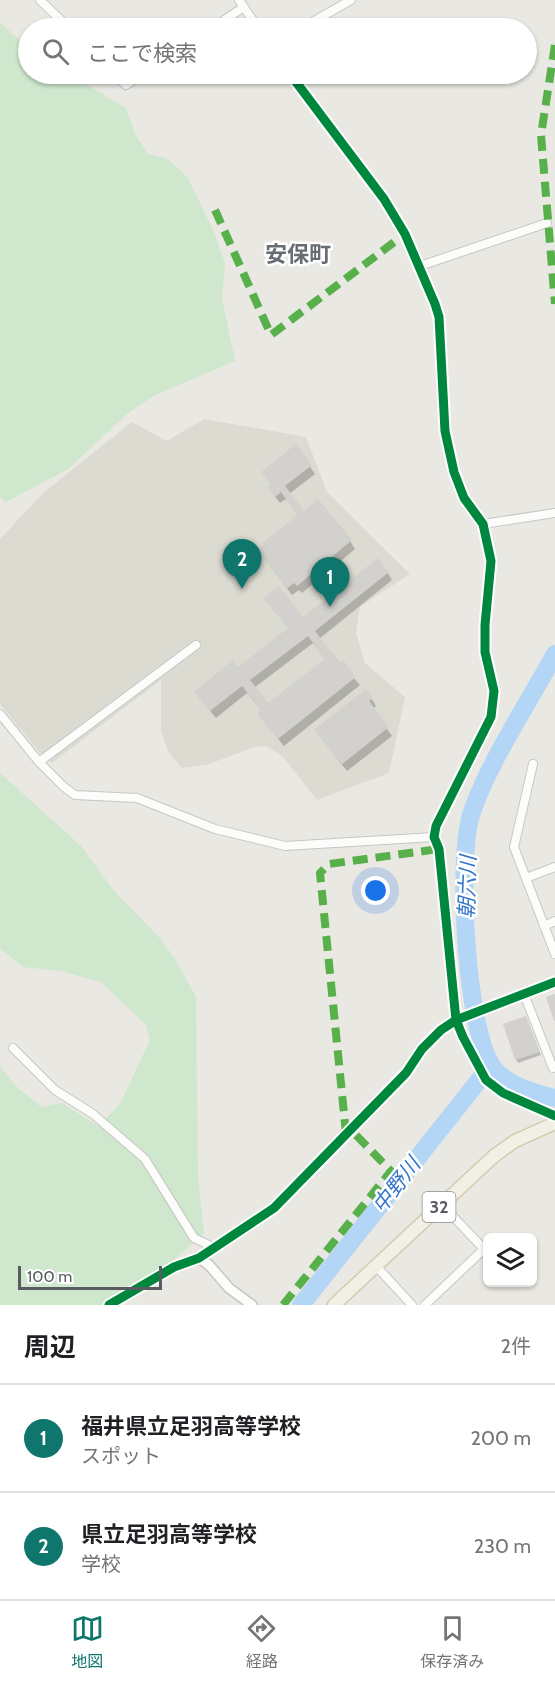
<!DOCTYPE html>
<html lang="ja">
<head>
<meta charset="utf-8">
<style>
	:root { --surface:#fff; --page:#f6f6f6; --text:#202124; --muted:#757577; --line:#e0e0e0; --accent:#0f766e }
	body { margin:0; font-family:Cabin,"Noto Sans JP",sans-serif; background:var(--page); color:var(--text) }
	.controls { position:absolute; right:18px; bottom:18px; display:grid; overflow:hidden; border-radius:9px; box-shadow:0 2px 4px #0004 }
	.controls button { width:54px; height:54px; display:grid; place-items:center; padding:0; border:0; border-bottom:2px solid var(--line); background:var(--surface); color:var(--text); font:30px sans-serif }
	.scale { position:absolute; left:18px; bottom:15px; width:144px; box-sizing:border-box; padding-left:6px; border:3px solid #585b61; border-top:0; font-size:16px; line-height:21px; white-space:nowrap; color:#585b61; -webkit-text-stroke:4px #fff; paint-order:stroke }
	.you { position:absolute; left:376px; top:891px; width:21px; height:21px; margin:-15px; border:4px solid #fff; border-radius:50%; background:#1a73e8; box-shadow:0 0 0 9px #1a73e833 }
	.badge { display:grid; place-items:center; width:39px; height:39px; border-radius:50%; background:var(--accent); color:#fff; font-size:20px; font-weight:700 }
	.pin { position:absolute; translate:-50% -50px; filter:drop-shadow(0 2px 3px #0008) }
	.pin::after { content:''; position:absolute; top:32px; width:21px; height:18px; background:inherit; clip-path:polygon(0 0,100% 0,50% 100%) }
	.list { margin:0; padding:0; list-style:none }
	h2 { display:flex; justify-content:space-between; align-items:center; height:78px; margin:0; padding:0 24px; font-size:26px }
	h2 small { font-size:20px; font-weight:400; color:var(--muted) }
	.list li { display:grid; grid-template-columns:39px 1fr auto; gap:18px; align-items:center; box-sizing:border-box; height:108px; padding:0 24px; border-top:2px solid var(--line) }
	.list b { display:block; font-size:22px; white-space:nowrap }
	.list p { margin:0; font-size:20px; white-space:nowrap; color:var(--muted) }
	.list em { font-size:20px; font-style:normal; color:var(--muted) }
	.icon { flex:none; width:33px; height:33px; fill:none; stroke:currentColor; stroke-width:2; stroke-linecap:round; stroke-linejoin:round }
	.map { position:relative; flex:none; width:555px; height:1305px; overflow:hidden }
	.search { position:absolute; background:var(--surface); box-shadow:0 2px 4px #0004; left:18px; right:18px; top:18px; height:66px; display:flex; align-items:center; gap:15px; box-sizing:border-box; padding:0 21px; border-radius:33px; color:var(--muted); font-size:22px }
	.sheet { height:294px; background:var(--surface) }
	nav { display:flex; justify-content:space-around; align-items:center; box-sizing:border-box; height:84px; border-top:2px solid var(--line); background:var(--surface); font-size:16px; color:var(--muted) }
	nav a { display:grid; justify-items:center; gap:3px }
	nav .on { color:var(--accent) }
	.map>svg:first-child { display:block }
	.education { fill:#dcdbd1 }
	.green { fill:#cee7cd }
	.shadow { fill:#0003; fill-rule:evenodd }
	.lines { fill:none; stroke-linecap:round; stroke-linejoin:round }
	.river { stroke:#b3d5f6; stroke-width:18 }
	.building { fill:#d2d1cd; fill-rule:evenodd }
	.minor-casing { stroke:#c6c6c4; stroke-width:10 }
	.tertiary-casing { stroke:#c6c6c4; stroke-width:12 }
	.primary-casing { stroke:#d4cbad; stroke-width:15 }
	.minor { stroke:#fcfcfb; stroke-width:8 }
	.tertiary { stroke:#fcfcfb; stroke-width:9 }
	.primary { stroke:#f2f0e5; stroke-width:12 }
	.quiet { stroke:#58b04a; stroke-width:8; stroke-dasharray:15 8; stroke-linecap:butt }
	.cycleway-casing { stroke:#fff; stroke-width:13 }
	.cycleway { stroke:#00873e; stroke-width:9 }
	.labels { text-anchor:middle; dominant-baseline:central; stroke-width:5; stroke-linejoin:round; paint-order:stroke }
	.shield { fill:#fff; stroke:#8a8c90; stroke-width:1.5 }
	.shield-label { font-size:18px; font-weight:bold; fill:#585b61 }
	.water-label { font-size:21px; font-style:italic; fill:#3575cb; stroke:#fff }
	.quarter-label { font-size:22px; font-weight:bold; fill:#686d73; stroke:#fff }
</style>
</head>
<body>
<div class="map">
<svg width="555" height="1305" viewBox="0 0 555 1305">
	<rect width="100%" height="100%" fill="#eae8e2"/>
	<path class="education" d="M204 419 306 437 327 492 410 574 360 607 356 633 365 663 405 697 389 773 317 800 283 757 266 746 255 747 206 765 182 768 169 753 161 732V680L52 763 40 753 0 704V539L43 493 132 422 167 441Z"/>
	<path class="green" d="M0 23 28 47V74H68L126 108 136 136 148 154 168 159 188 178 213 230 225 263 222 298 235 361 155 395 127 414 68 469 6 502 0 497Z
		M0 773 81 846 114 891 158 936 175 959 196 997 198 1176 204 1234 121 1305H0V1067L18 1088 41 1107 62 1103 98 1126 120 1104 150 1040 146 1025 101 982 61 971 23 967 0 948Z"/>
	<path class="shadow" d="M296 446 315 474 289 494 304 513 350 541 355 549 302 593 299 590 292 595 259 551 299 516 286 499 280 503 273 494 272 485Z
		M388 573 392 580 319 639 360 685 284 746 264 722 262 711 247 693 216 718 201 700 289 629 265 598 303 619ZM313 643 326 660 267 705 254 688Z
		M372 699 376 706 373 709 392 736 347 771 316 731Z
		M527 1021 541 1055 518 1063 516 1059Z"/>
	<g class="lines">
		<path class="river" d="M555 654C529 702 487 765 471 815 457 860 466 1028 492 1066 505 1085 534 1093 555 1098
			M301 1305 491 1065"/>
	</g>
	<path class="building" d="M296 444 312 465 285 486 304 511 318 499 352 540 297 586 294 583 287 588 257 550 264 545 262 543 298 515 281 492 275 497 267 486 271 484 261 472Z
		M378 558 389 572 315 631 340 663 343 660 356 677 278 739 257 714 261 710 242 686 210 711 194 692 233 660 238 667 288 628 263 598 279 586 303 617ZM308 636 325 659 268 703 250 680Z
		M366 689 373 698 369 701 389 727 342 764 314 730Z
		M555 994V1021H554L546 997Z
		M526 1016 540 1052 515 1060 503 1024Z"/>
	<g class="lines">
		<defs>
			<path id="minor" d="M40 0 69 28
				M239 0 258 28
				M212 28 244 7
				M302 28 351 0
				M114 74 126 85 143 74
				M290 74 384 199 405 234 435 304 439 317 445 431 454 472 464 498 483 524 491 561 485 625V652L494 691 491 717 436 826 434 837 439 849 456 1020 463 1037 486 1080 503 1093 555 1116
				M420 266 547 223
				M483 524 555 513
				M0 714 39 762 64 787 75 795 137 798 215 829 285 846 434 837
				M39 762 196 645
				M533 764 514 847 555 954
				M526 878 555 867
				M544 926 555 921
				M524 994 553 1068 555 1067
				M13 1048 55 1090 93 1114 145 1159 194 1238 213 1247
				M199 1258 274 1208 406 1073 422 1049 441 1030 456 1020 555 982
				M376 1266 412 1305
				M425 1305 484 1249 442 1205"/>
			<path id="tertiary" d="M109 1305 174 1267 199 1258 209 1265 229 1288 252 1305"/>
			<path id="primary" d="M334 1305 494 1156 515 1141 555 1123"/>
		</defs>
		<use href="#minor" class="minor-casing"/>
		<use href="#tertiary" class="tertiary-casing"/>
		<use href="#primary" class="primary-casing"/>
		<use href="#minor" class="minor"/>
		<use href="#tertiary" class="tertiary"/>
		<use href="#primary" class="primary"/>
		<path class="quiet" d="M555 45 541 135 555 304
			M215 210 271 335 405 234
			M346 1134 320 873 329 864 439 849
			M283 1305 391 1171 350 1129"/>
		<defs>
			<path id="cycleway" d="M290 74 384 199 405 234 435 304 439 317 445 431 454 472 464 498 483 524 491 561 485 625V652L494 691 491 717 436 826 434 837 439 849 456 1020 463 1037 486 1080 503 1093 555 1116
				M109 1305 174 1267 199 1258 274 1208 406 1073 422 1049 441 1030 456 1020 555 982"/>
		</defs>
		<use href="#cycleway" class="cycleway-casing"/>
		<use href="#cycleway" class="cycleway"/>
	</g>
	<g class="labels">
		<rect class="shield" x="422.5" y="1192" width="33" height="30" rx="4.5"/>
		<g class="shield-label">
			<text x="439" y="1207">32</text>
		</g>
		<g class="water-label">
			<text transform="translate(467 887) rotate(-88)">朝六川</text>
			<text transform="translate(396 1185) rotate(-52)">中野川</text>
		</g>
		<g class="quarter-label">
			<text x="298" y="254">安保町</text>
		</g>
	</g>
</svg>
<div class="controls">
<button><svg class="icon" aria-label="layers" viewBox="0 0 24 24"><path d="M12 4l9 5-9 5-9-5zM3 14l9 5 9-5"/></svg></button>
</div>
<div class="scale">100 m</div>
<div class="you"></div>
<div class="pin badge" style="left:330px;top:607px">1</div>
<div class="pin badge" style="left:242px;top:589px">2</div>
<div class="search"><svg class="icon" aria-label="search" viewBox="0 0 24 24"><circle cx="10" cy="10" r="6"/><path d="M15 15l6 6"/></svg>ここで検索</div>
</div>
<section class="sheet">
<h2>周辺<small>2件</small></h2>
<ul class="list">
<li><span class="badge">1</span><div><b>福井県立足羽高等学校</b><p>スポット</p></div><em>200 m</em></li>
<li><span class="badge">2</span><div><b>県立足羽高等学校</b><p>学校</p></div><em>230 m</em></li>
</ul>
</section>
<nav>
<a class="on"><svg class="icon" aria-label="map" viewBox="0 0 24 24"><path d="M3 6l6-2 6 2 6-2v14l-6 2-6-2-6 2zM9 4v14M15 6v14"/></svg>地図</a>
<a><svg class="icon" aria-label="directions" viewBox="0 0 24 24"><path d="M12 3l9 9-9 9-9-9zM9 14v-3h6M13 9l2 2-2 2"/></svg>経路</a>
<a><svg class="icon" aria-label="saved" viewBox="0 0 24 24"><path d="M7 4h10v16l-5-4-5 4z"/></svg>保存済み</a>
</nav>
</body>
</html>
